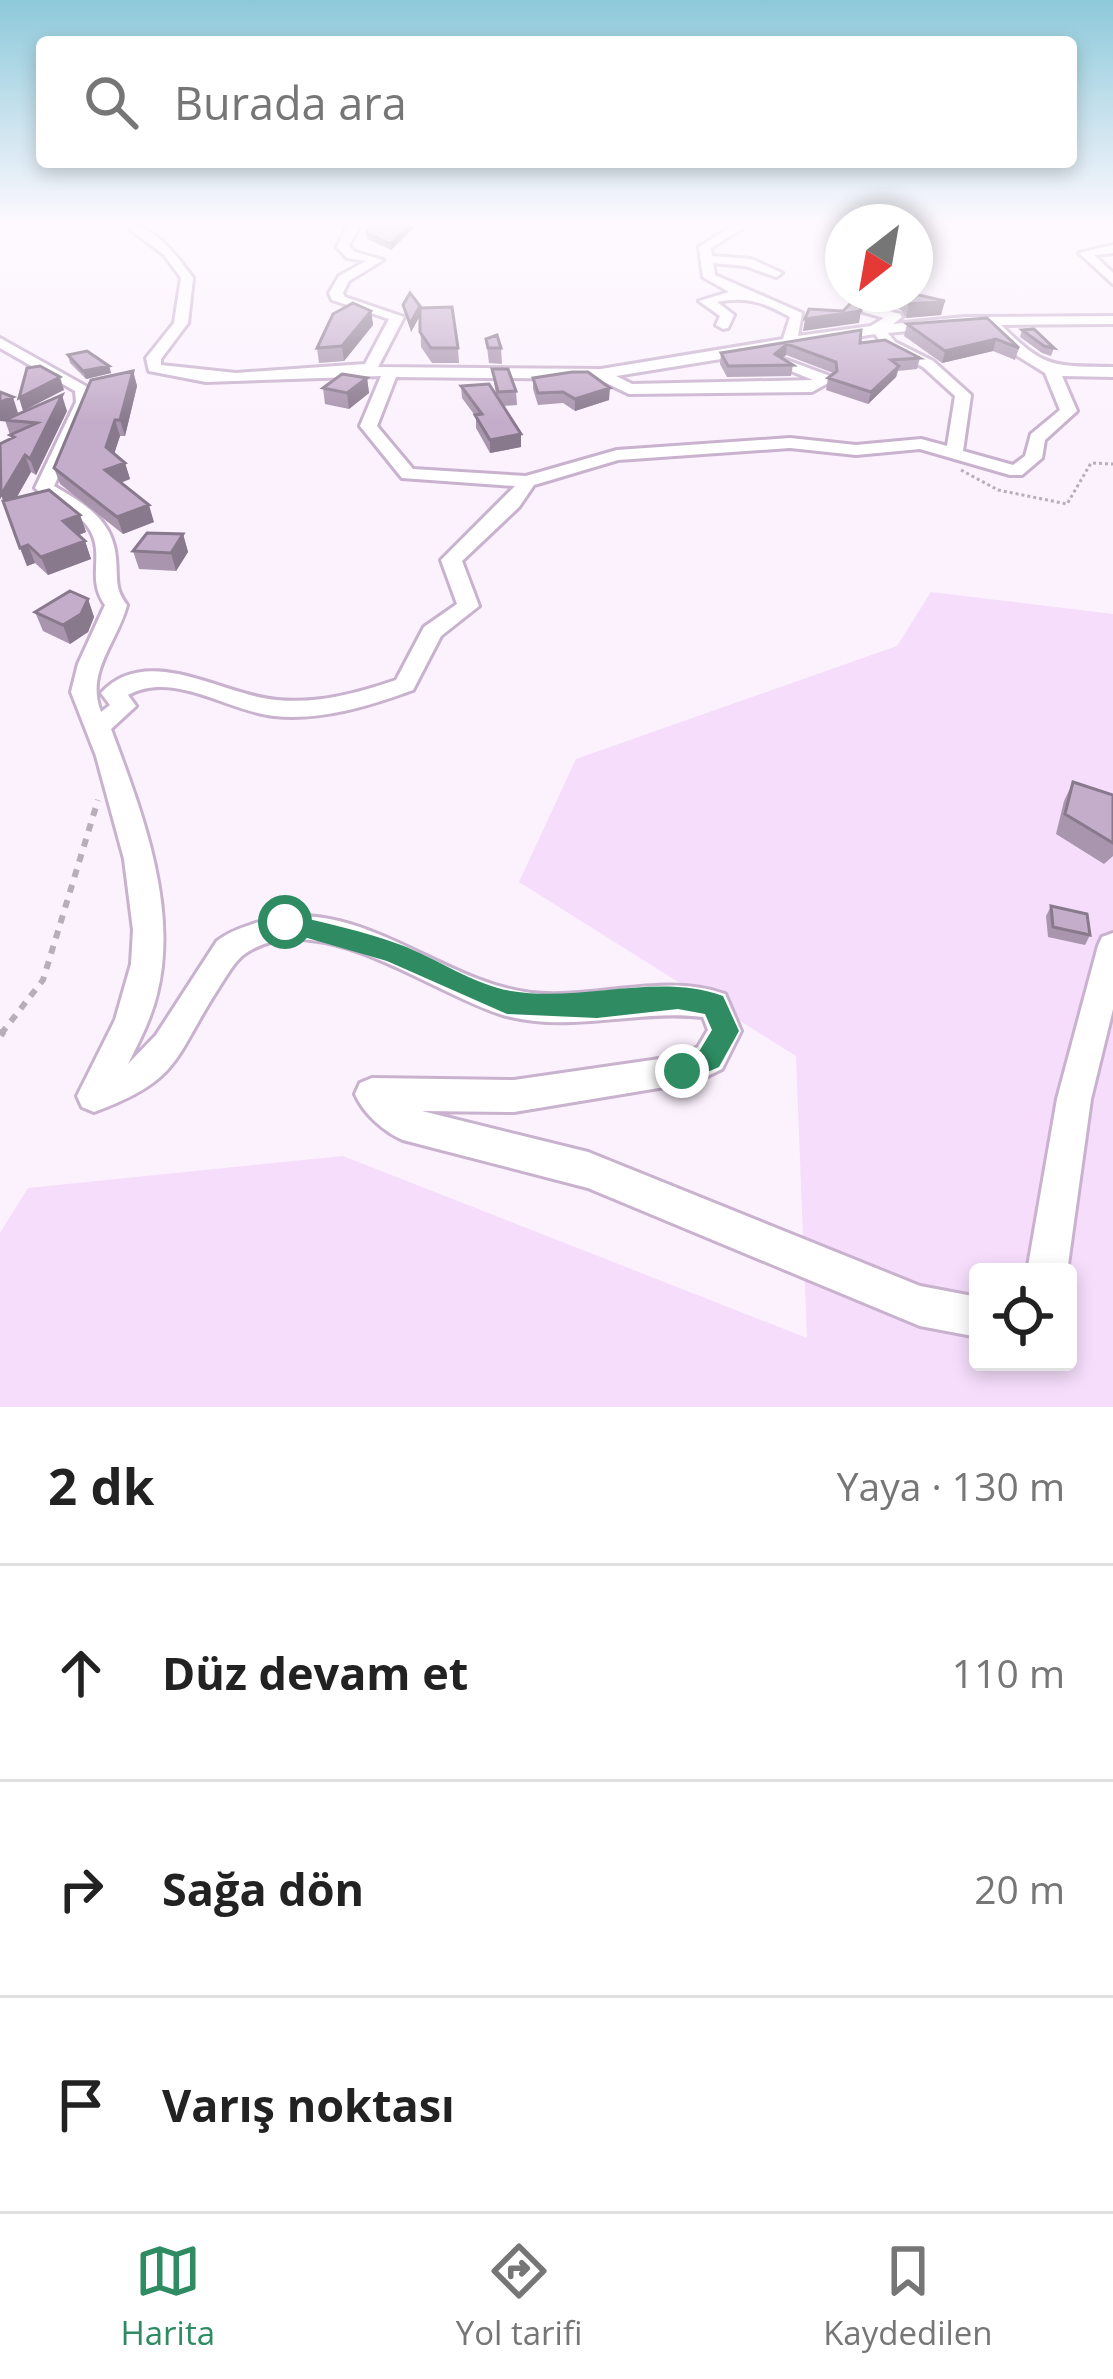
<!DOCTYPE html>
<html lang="tr">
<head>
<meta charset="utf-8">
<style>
	:root { --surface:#fff; --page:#f2f2f2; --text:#222; --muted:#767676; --line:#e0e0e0; --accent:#2e8b62 }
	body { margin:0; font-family:"Open Sans",sans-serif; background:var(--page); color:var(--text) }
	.controls { position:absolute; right:36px; bottom:36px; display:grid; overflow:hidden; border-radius:12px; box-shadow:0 6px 18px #0003 }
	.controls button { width:108px; height:108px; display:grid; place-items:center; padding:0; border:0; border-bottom:3px solid var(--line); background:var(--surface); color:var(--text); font:60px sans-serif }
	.compass { position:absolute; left:825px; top:204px; width:108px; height:108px; border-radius:50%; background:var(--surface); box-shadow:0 6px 18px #0003; rotate:211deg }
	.stop { position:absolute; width:36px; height:36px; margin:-27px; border:9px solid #2e8b62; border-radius:50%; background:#fff }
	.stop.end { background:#2e8b62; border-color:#fff; box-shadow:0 3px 12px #0008 }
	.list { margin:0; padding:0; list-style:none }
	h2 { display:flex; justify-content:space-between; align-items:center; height:156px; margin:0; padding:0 48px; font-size:51px }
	h2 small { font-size:39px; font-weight:400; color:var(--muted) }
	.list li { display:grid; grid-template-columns:78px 1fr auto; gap:36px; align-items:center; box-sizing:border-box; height:216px; padding:0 48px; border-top:3px solid var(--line) }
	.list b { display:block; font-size:45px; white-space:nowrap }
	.list em { font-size:39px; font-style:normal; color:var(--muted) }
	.icon { flex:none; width:66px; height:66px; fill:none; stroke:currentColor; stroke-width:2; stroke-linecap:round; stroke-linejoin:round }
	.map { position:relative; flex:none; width:1113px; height:1407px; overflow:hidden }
	.search { position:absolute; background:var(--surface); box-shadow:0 6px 18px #0003; left:36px; right:36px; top:36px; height:132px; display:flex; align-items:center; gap:30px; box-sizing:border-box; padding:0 42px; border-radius:12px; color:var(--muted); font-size:45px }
	.sheet { height:804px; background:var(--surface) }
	nav { display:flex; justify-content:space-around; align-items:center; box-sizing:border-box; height:168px; border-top:3px solid var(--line); background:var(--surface); font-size:33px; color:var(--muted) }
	nav a { display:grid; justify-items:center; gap:6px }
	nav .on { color:var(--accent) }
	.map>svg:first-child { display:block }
	.green { fill:#f5ddfb; fill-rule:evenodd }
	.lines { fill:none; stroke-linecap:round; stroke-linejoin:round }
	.minor-casing { stroke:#c9b2ce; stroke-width:6 }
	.path-far2 { stroke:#b7aeb9; stroke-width:3; stroke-dasharray:3 3; stroke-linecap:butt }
	.path-far1 { stroke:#b7aeb9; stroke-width:6; stroke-dasharray:8 8; stroke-linecap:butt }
	.path { stroke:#b7aeb9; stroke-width:8; stroke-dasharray:9 9; stroke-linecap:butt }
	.minor { fill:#fff; fill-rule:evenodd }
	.wall { fill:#a995ae }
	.shaded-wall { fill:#89798d }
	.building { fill:#c4adca; stroke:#89798d; stroke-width:3 }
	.route { fill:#2e8b62 }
</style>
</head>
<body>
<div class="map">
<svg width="1113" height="1407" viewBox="0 0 1113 1407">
	<rect width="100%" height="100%" fill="#fcf2fe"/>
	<path class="green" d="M931 592 1113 614V1407H0V1233L28 1188 343 1156 807 1338 796 1056 519 882 576 759 897 646ZM978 1272H1068V1362H978Z"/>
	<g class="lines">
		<defs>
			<path id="minor" d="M125 225C155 225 177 256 193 278L188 323 161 359V365L236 373 365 364 389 319 332 300 329 293 339 276 366 261 347 258 337 247 348 225H360L349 246 355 252 383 260 349 281 343 293 345 297 404 317 378 367 601 369 783 339 790 317C764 302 746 296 717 302L734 315 728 328 723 329 716 325 720 316 699 301 729 292 703 277 699 247 734 225H748L711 248 712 256 751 259 782 273 776 277 745 266 713 263 715 275 802 313 798 336 871 326 884 318 860 311V305L865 304 900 314 902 317 893 324 965 317 1113 316V324L1001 325C1045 369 1053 366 1113 367V377L1062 376 1077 411 1045 440 1042 458 1022 475H1010L920 449 856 455 790 448 618 460 534 485 519 507 462 561 479 606 441 636 413 690C369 706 321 721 274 716 227 711 174 670 128 695L136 706 111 729C141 810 179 907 157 994 151 1019 139 1042 128 1064L156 1035 217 941C227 933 238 929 250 925 352 887 435 981 531 993 594 1000 665 972 725 994L741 1031 722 1069 695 1082 514 1112 422 1111 588 1152 920 1286 978 1297V1337L920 1326 588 1188 403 1140C384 1132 363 1113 355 1094L360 1083 372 1078 514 1080 680 1056 698 1047 708 1030 703 1017C637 1009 569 1034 503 1015 433 994 318 905 246 953 234 961 226 977 218 989 173 1059 181 1080 94 1112L82 1107 77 1096 115 1020 131 964 133 930 124 859 96 756 71 692 78 664 105 605C86 578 105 556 90 530 78 510 51 503 35 488L76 402 75 391 0 348V338L91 389 92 402 54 486C85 504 113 520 116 558 118 579 114 588 127 605 117 643 85 672 101 712L110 705 101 693C147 642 224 696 277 700 318 704 358 693 396 680L424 627 457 604 441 560 515 486 402 478 360 426 381 376 206 382 149 371 146 358 174 323 181 278 164 255ZM965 325H991V331L1011 352 1045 373 1060 410 1031 434 1025 456 1013 465 963 451 971 395 933 361 895 342 888 333ZM875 334 885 348 923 367 955 396 947 446 921 439 856 445 790 438 617 450 526 476 413 469 377 426 396 377 598 379 629 394 812 392 830 382V376L784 359 777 363 779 366 813 380 632 384 616 376Z
				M1113 245V253L1094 255 1113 273V284L1079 253Z
				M1113 933V1009L1091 1099 1067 1272H1027L1057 1099 1098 946 1102 937Z"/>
		</defs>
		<use href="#minor" class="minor-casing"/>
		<path class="path-far2" d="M961 470 998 490 1067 504 1091 463 1113 464"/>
		<path class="path-far1" d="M1 1034 43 980 98 800"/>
		<path class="path" d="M0 1035 3 1031"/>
		<use href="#minor" class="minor"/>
	</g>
	<path class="wall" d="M369 225H417L391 250 367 239V233Z
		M884 294H914L941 315 906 318 901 310 882 301Z
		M403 305 421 308 458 348 459 363H432L421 347 420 315 411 332Z
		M371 311 373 325 344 361 319 363 317 348Z
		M987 318 1019 348 1015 360 993 351 942 363 904 336 907 324Z
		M861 330 860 343 920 358 917 369 898 371 896 377 868 404 826 390 828 378 833 373 786 355 782 358 793 365 791 376 727 377 720 364 721 353Z
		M1022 330 1054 348 1051 356 1042 353 1020 337Z
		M486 339 501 348 502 364 489 363Z
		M68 355 109 366 111 373 86 379 70 363Z
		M492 369 516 391 517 405 503 406 521 447 490 453 476 428V417L462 398 461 386 496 395Z
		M133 371 137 386 125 436H120L114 454 125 463 130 479 121 483 154 522 123 534 60 484 54 468Z
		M367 378 369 393 349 409 325 404 323 388Z
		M533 378 609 400 575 411 563 403 538 405 533 389Z
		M67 411 36 475 31 472 16 498 80 515 86 532 79 535 85 541 91 559 48 575 35 563 27 566 0 492 11 438 5 420Z
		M183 534 188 552 176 571 139 569 133 551Z
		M88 599 94 617 88 632 70 644 43 631 35 612Z
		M1073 782 1113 795V856L1104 864 1056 834 1064 801Z
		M1051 906 1090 935 1085 945 1048 937 1046 916Z"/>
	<path class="shaded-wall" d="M410 225H417L391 250 390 244Z
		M945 301 941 315 906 318 909 304Z
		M420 306 421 314 411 332 410 324Z
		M371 311 373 325 344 361 342 346Z
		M861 311 859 323 803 331 805 319Z
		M996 339 993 351 942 363 945 351Z
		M787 344 786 355 773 365 775 354Z
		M109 366 111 373 86 379 83 371Z
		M899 366 896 377 868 404 871 392Z
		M133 371 137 386 125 436 120 420Z
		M60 377 64 390 23 411 19 398Z
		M367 378 369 393 349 409 347 393Z
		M610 388 609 400 575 411V399Z
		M62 395 67 411 36 475 30 459Z
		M13 397 18 413 0 421V402Z
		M115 420 120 436 111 463 106 447Z
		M521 434V447L490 453V440Z
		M25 455 31 472 8 513 1 495Z
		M125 463 130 479 110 486 105 470Z
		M149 505 154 522 123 534 117 517Z
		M80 515 86 532 69 539 63 521Z
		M183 534 188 552 176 571 171 553Z
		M85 541 91 559 48 575 41 557Z
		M28 545 35 563 27 566 20 548Z
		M88 599 94 617 88 632 70 644 63 625Z"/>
	<path class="building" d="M369 225H410L390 244 367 233Z
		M410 293 420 306 410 324 403 305Z
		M901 294H914L945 301 909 304 904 295Z
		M858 296 861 311 805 319 809 309 843 311Z
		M353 303 371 311 342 346 317 348 333 314Z
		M452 307 458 348H431L420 332V308Z
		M987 318 1019 348 996 339 945 351 907 324Z
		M1034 329 1054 348 1044 346 1022 330Z
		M861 330 860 343 885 340 920 358 891 360 899 366 871 392 828 378 837 371 836 362 787 344 775 354 793 365 728 366 721 353Z
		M497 335 501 348H488L486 339Z
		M87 351 109 366 83 371 68 355Z
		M40 366 60 377 19 398 27 368Z
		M492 369H508L516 391 498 392Z
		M133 371 120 420H115L106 447 125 463 105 470 149 505 117 517 54 468 91 380Z
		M572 372H588L610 388 575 399 563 392 538 393 533 378Z
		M342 374 367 378 347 393 323 388Z
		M489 384 521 434 490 440 475 415 482 414 461 386Z
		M0 392 13 397 0 402Z
		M62 395 30 459 25 455 1 495 0 444 14 437 10 435 37 423 5 420Z
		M49 490 80 515 63 521 85 541 41 557 28 545 20 548 3 501Z
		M147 533 183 534 171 553 133 551Z
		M70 591 88 599 81 614 63 625 35 612Z
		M1073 782 1113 795V843L1065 814Z
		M1051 906 1087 914 1090 935 1053 927Z"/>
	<linearGradient id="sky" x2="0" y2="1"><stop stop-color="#8dc9da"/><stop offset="0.53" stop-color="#fef9ff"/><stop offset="1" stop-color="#fef9ff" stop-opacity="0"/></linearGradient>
	<rect width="1113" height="422" fill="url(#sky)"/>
	<path class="route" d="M285 913C323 923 364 931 401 945 436 958 474 985 511 991 581 1003 657 972 723 996L739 1031 719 1067 682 1083 669 1071 673 1062 700 1050 712 1030 705 1014 678 1009 597 1018 507 1014 387 961 276 929 273 922Z"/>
</svg>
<div class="controls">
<button><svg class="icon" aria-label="locate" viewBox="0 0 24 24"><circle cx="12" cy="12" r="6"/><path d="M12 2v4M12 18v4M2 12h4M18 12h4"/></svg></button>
</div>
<svg class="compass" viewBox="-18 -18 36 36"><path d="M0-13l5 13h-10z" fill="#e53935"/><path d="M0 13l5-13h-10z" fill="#767676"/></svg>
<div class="stop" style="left:285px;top:922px"></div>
<div class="stop end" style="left:682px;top:1071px"></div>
<div class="search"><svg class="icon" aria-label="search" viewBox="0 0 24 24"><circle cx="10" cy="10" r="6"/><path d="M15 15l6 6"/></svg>Burada ara</div>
</div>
<section class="sheet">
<h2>2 dk<small>Yaya · 130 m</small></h2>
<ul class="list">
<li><svg class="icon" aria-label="ahead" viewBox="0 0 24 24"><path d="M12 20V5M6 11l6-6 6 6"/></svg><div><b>Düz devam et</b></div><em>110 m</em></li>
<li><svg class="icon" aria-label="right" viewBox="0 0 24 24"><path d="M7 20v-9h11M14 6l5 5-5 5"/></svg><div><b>Sağa dön</b></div><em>20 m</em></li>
<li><svg class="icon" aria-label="arrive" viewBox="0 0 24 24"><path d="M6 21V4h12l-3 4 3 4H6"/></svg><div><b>Varış noktası</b></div></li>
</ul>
</section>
<nav>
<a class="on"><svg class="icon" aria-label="map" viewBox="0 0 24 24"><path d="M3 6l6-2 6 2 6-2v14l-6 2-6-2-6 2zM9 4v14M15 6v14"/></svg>Harita</a>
<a><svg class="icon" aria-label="directions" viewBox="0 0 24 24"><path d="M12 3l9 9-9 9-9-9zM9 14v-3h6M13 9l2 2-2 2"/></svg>Yol tarifi</a>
<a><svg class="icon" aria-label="saved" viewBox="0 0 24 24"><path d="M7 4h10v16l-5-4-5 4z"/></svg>Kaydedilen</a>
</nav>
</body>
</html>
